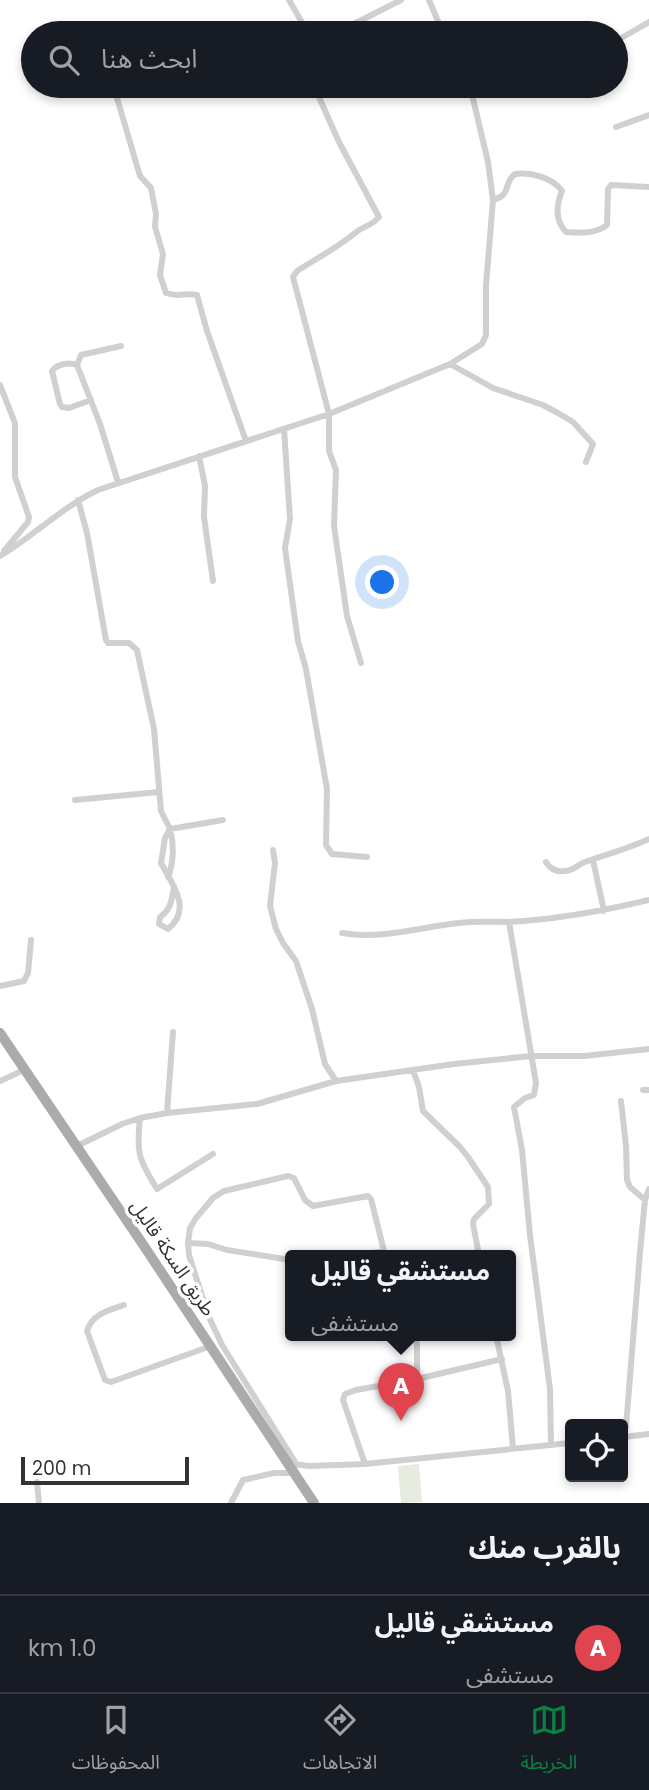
<!DOCTYPE html>
<html lang="ar">
<head>
<meta charset="utf-8">
<style>
	:root { --surface:#171b24; --page:#242831; --text:#f1f3f6; --muted:#9ea1a6; --line:#363941; --accent:#0b8043 }
	body { margin:0; font-family:Poppins,"Noto Sans Arabic",sans-serif; background:var(--page); color:var(--text); direction:rtl }
	.controls { position:absolute; right:21px; bottom:21px; display:grid; overflow:hidden; border-radius:7px; box-shadow:0 4px 10px #0003 }
	.controls button { width:63px; height:63px; display:grid; place-items:center; padding:0; border:0; border-bottom:2px solid var(--line); background:var(--surface); color:var(--text); font:35px sans-serif }
	.scale { position:absolute; left:21px; bottom:18px; width:168px; box-sizing:border-box; padding-left:7px; border:4px solid #333; border-top:0; font-size:19px; line-height:24px; white-space:nowrap; color:#333; -webkit-text-stroke:5px #fff; paint-order:stroke }
	.you { position:absolute; left:383px; top:583px; width:24px; height:24px; margin:-18px; border:5px solid #fff; border-radius:50%; background:#1a73e8; box-shadow:0 0 0 10px #1a73e833 }
	.badge { display:grid; place-items:center; width:46px; height:46px; border-radius:50%; background:var(--accent); color:#fff; font-size:23px; font-weight:700 }
	.pin { position:absolute; translate:-50% -58px; filter:drop-shadow(0 2px 4px #0008) }
	.pin::after { content:''; position:absolute; top:37px; width:24px; height:21px; background:inherit; clip-path:polygon(0 0,100% 0,50% 100%) }
	.popup { position:absolute; left:285px; top:1250px; width:231px; height:91px; box-sizing:border-box; display:grid; place-content:center; border-radius:7px; background:var(--surface); filter:drop-shadow(0 2px 5px #0005); font-size:23px; white-space:nowrap; color:var(--muted) }
	.popup b { font-size:26px; color:var(--text) }
	.popup::after { content:''; position:absolute; left:50%; top:100%; margin-left:-14px; border:14px solid transparent; border-top-color:var(--surface) }
	.list { margin:0; padding:0; list-style:none }
	h2 { display:flex; justify-content:space-between; align-items:center; height:91px; margin:0; padding:0 28px; font-size:30px }
	h2 small { font-size:23px; font-weight:400; color:var(--muted) }
	.list li { display:grid; grid-template-columns:46px 1fr auto; gap:21px; align-items:center; box-sizing:border-box; height:98px; padding:0 28px; border-top:2px solid var(--line) }
	.list b { display:block; font-size:26px; white-space:nowrap }
	.list p { margin:0; font-size:23px; white-space:nowrap; color:var(--muted) }
	.list em { font-size:23px; font-style:normal; color:var(--muted) }
	.icon { flex:none; width:38px; height:38px; fill:none; stroke:currentColor; stroke-width:2; stroke-linecap:round; stroke-linejoin:round }
	.map { position:relative; flex:none; width:649px; height:1503px; overflow:hidden; direction:ltr }
	.search { position:absolute; background:var(--surface); box-shadow:0 4px 10px #0003; left:21px; right:21px; top:21px; height:77px; display:flex; align-items:center; gap:18px; box-sizing:border-box; padding:0 24px; border-radius:38px; color:var(--muted); font-size:26px }
	.sheet { height:189px; background:var(--surface) }
	nav { display:flex; justify-content:space-around; align-items:center; box-sizing:border-box; height:98px; border-top:2px solid var(--line); background:var(--surface); font-size:19px; color:var(--muted) }
	nav a { display:grid; justify-items:center; gap:4px }
	nav .on { color:var(--accent) }
	.map>svg:first-child { display:block }
	.pitch { fill:#e6ecdf }
	.lines { fill:none; stroke-linecap:round; stroke-linejoin:round }
	.street { stroke:#d0d0d0; stroke-width:6 }
	.primary { stroke:#ababab; stroke-width:10 }
	.labels { text-anchor:middle; dominant-baseline:central; stroke-width:7; stroke-linejoin:round; paint-order:stroke }
	.street-label { font-size:19px; fill:#333; stroke:#fff }
</style>
</head>
<body>
<div class="map">
<svg width="649" height="1503" viewBox="0 0 649 1503">
	<rect width="100%" height="100%" fill="#fff"/>
	<path class="pitch" d="M419 1464 422 1502 401 1503 398 1466Z"/>
	<g class="lines">
		<path class="street" d="M289 0 308 33
			M429 0 443 33
			M336 33 401 0
			M616 41 649 22
			M314 86 339 142 379 217C372 226 363 226 355 233 337 248 317 258 297 271L293 277 329 414V451L336 470 334 526 347 616 361 663
			M117 98 140 176 151 188 156 214 155 227 163 254 160 275 166 293C181 298 185 292 197 295L207 331 246 441
			M616 127 649 115
			M493 200C513 194 502 184 515 174 532 172 553 178 562 191 556 205 555 221 566 232 579 233 596 234 607 225L608 189 611 185 649 187
			M450 364 493 388 543 405 558 413 573 422 593 444 586 462
			M77 365C69 362 57 364 52 371L60 404 62 407 69 408 91 400
			M0 385 15 423V477L29 517 28 522 4 551
			M284 429 290 519 285 548 298 641 306 669 327 789 326 845 332 854 367 857
			M199 456 205 486 204 517 213 581
			M118 482 100 424 77 365 81 355 121 346
			M78 500 87 533 106 640 108 643H129L137 650 154 729 161 811 170 829 165 838 161 863C172 884 193 909 168 929L159 924 160 917C171 910 172 899 174 886
			M0 556C34 536 62 507 98 490L329 414 450 364 482 344 486 335V285L493 200 488 162 470 86
			M75 800 159 792
			M273 850 275 863 270 906 276 929 283 943 296 961 312 1009 325 1064 336 1081
			M593 860 604 911
			M546 862C550 869 556 872 565 871 573 871 577 865 585 862 607 854 628 849 649 839
			M168 877C174 863 174 843 170 829L223 820
			M509 922 536 1083 534 1095 525 1098 514 1107 522 1150 530 1235 550 1389 551 1445
			M342 933C381 940 420 927 459 923 475 921 490 922 507 922 554 920 603 911 649 900
			M0 986 24 981 28 973 31 940
			M413 1070 419 1087 423 1111 460 1147 468 1157 488 1187 489 1204 474 1219 473 1224 479 1255
			M0 1081 24 1070
			M643 1090H649
			M621 1101 626 1146 627 1180 630 1187 645 1200
			M167 1113 173 1032
			M140 1118C136 1153 139 1160 157 1189L213 1154
			M77 1146 122 1124 140 1118 167 1113 257 1104 336 1081 454 1064 531 1056H584L649 1049
			M188 1243 208 1244 227 1250 291 1260
			M363 1255 384 1251
			M124 1305C109 1310 92 1314 87 1331L105 1380 111 1382 211 1346
			M496 1335 508 1391 513 1448
			M417 1379 502 1359
			M623 1437 626 1427 640 1252 645 1200 649 1189
			M624 1437 649 1434
			M293 1464 309 1466 365 1464 570 1443
			M365 1464 343 1400 345 1394 356 1390 417 1379V1344L414 1335
			M297 1465 222 1345 208 1315 189 1255 188 1243 190 1228 196 1218 213 1198 224 1191 288 1176 294 1178 305 1200 313 1206 368 1196 371 1199 385 1255
			M37 1482 39 1503
			M231 1503 243 1480 274 1473H294"/>
		<path class="primary" d="M0 1033 144 1246 314 1503"/>
	</g>
	<g class="labels">
		<g class="street-label">
			<text transform="translate(173 1258) rotate(56)">طريق السكة قاليل</text>
		</g>
	</g>
</svg>
<div class="controls">
<button><svg class="icon" aria-label="locate" viewBox="0 0 24 24"><circle cx="12" cy="12" r="6"/><path d="M12 2v4M12 18v4M2 12h4M18 12h4"/></svg></button>
</div>
<div class="scale">200 m</div>
<div class="you"></div>
<div class="pin badge" style="left:401px;top:1421px;background:#e0444e">A</div>
<div class="popup"><b>مستشقي قاليل</b>مستشفى</div>
<div class="search"><svg class="icon" aria-label="search" viewBox="0 0 24 24"><circle cx="10" cy="10" r="6"/><path d="M15 15l6 6"/></svg>ابحث هنا</div>
</div>
<section class="sheet">
<h2>بالقرب منك<small></small></h2>
<ul class="list">
<li><span class="badge" style="background:#e0444e">A</span><div><b>مستشقي قاليل</b><p>مستشفى</p></div><em>1.0 km</em></li>
</ul>
</section>
<nav>
<a class="on"><svg class="icon" aria-label="map" viewBox="0 0 24 24"><path d="M3 6l6-2 6 2 6-2v14l-6 2-6-2-6 2zM9 4v14M15 6v14"/></svg>الخريطة</a>
<a><svg class="icon" aria-label="directions" viewBox="0 0 24 24"><path d="M12 3l9 9-9 9-9-9zM9 14v-3h6M13 9l2 2-2 2"/></svg>الاتجاهات</a>
<a><svg class="icon" aria-label="saved" viewBox="0 0 24 24"><path d="M7 4h10v16l-5-4-5 4z"/></svg>المحفوظات</a>
</nav>
</body>
</html>
